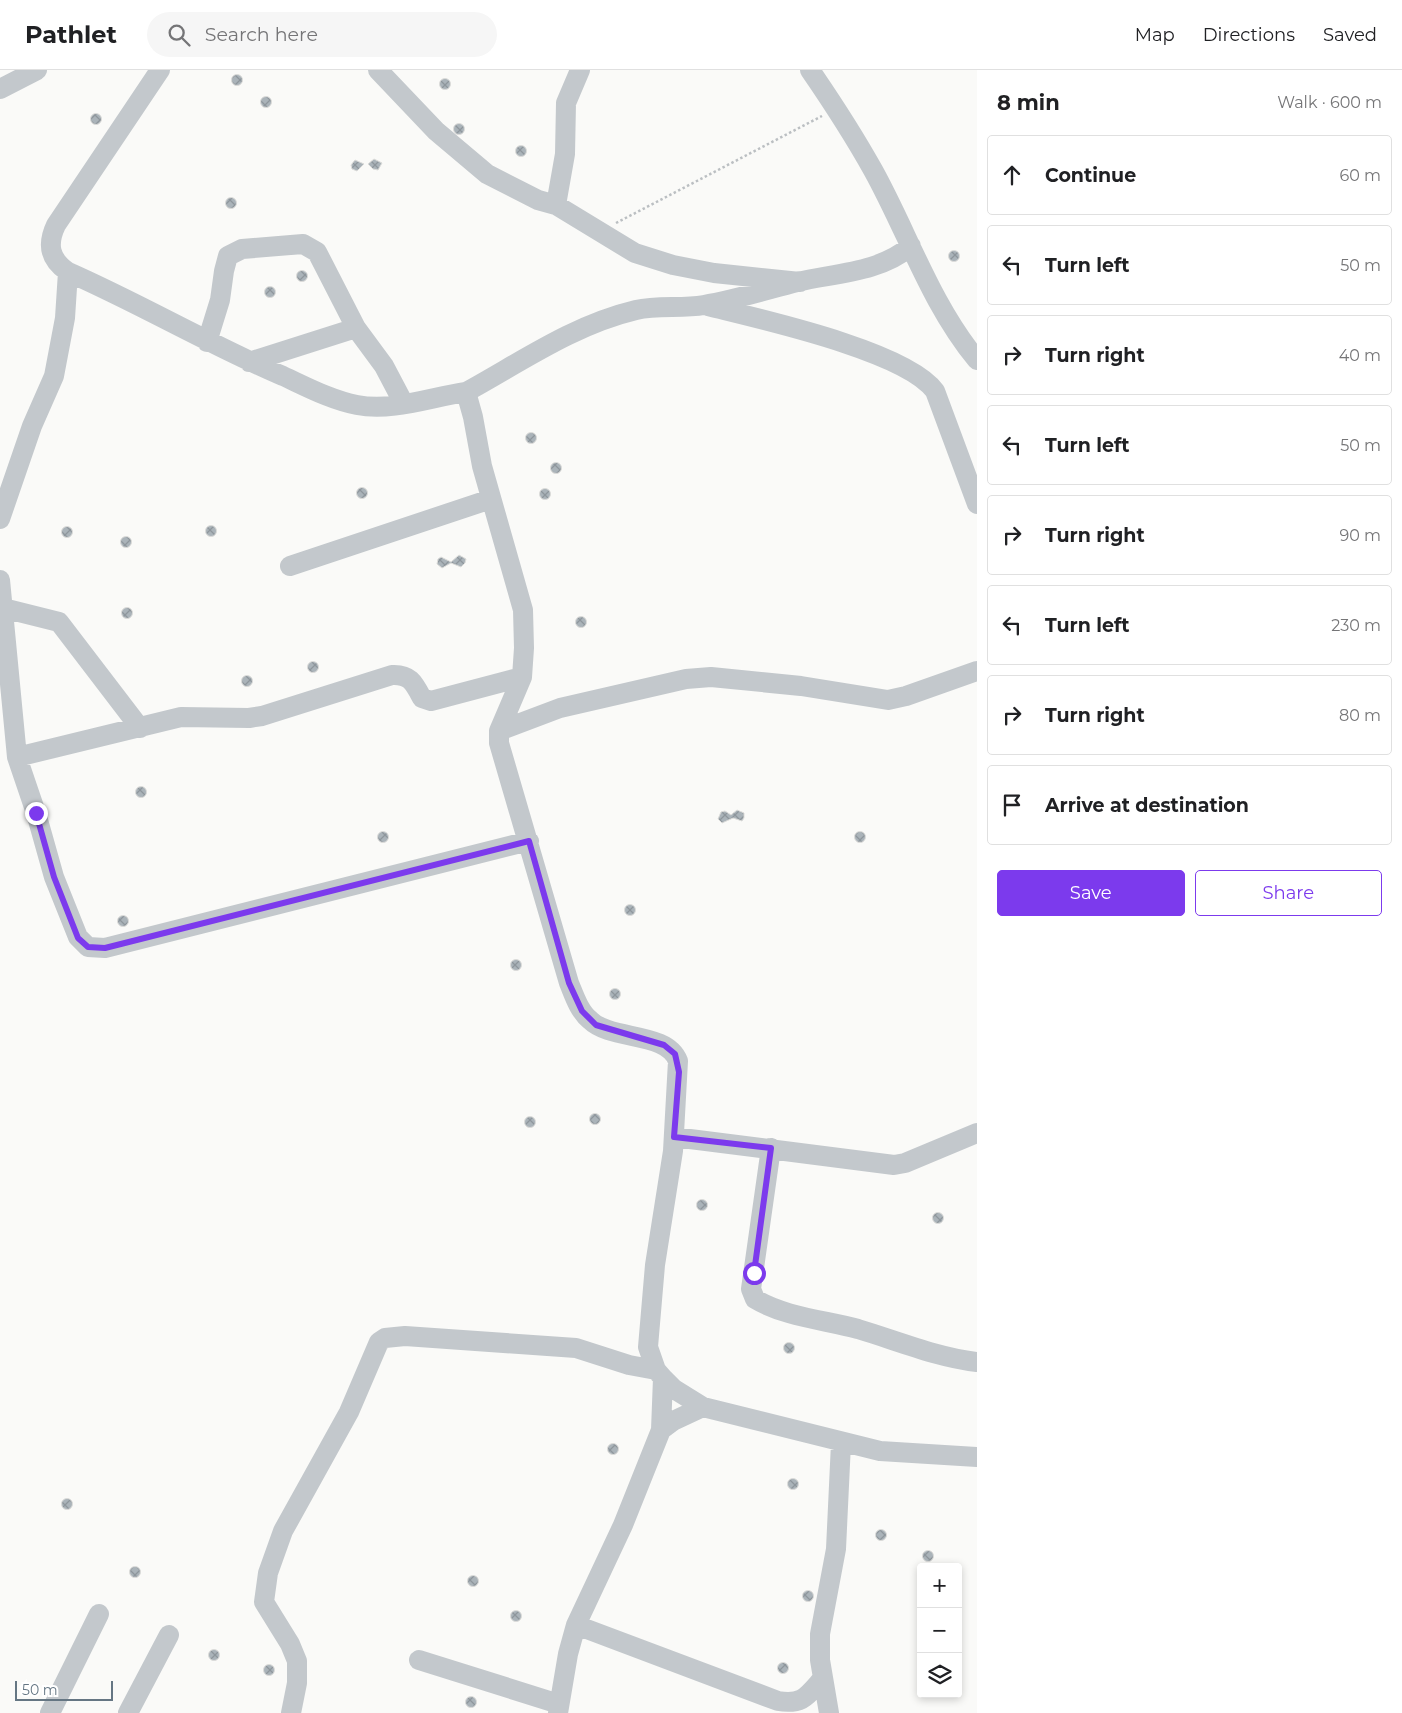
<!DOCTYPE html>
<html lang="en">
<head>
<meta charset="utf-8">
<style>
	:root { --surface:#fff; --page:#f6f6f6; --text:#202124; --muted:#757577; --line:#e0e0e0; --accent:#7c3aed }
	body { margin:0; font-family:Montserrat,sans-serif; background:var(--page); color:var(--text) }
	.controls { position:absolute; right:15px; bottom:15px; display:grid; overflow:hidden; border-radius:5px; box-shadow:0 2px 8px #0003 }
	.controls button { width:45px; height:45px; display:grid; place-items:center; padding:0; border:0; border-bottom:1px solid var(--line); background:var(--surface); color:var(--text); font:25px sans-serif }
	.scale { position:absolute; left:15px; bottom:12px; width:98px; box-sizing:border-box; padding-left:5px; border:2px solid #657683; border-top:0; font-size:14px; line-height:18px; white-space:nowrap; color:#657683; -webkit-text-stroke:4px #fff; paint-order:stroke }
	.stop { position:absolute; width:15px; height:15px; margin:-11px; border:4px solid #7c3aed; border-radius:50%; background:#fff }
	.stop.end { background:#7c3aed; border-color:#fff; box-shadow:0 1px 5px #0008 }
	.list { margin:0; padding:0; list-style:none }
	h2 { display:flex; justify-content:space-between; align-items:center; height:65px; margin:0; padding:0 20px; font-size:21px }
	h2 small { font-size:16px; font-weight:400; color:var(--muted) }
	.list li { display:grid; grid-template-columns:32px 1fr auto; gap:15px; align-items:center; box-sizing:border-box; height:80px; margin:0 10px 10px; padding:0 10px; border:1px solid var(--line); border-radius:5px }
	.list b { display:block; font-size:19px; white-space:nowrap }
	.list em { font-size:16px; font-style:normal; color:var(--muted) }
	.actions { display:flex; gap:10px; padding:15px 20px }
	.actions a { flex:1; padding:11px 0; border:1px solid var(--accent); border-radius:5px; text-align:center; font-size:18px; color:var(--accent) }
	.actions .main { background:var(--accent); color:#fff }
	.icon { flex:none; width:28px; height:28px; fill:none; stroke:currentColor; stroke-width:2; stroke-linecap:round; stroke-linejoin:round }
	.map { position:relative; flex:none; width:977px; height:1643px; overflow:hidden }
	header { display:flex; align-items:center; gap:30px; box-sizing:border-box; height:70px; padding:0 25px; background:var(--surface); border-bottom:1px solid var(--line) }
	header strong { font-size:24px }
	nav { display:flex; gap:28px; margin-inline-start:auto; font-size:18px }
	.search { width:350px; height:45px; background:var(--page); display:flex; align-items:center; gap:12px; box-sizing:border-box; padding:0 18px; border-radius:28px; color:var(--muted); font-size:19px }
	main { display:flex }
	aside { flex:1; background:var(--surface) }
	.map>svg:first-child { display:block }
	.building { fill:url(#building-cross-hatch); stroke:#dcdcda }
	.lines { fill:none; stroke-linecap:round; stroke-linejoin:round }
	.path { stroke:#bbbfc2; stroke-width:2.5; stroke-dasharray:2.5 2.5; stroke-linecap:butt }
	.minor { stroke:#c3c8cc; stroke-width:20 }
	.route { stroke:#7c3aed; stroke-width:6 }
</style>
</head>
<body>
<header>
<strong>Pathlet</strong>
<div class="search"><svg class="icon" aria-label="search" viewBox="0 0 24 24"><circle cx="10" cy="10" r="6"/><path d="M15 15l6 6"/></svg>Search here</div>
<nav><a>Map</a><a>Directions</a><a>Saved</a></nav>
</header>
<main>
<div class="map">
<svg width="977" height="1643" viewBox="0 0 977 1643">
	<defs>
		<pattern id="building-cross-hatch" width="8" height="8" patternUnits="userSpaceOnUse" patternTransform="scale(1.25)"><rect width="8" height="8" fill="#aab3b9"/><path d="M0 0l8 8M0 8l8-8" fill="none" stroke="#8e969c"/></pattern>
	</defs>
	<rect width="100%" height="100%" fill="#fafaf8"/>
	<path class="building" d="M231.5 10a5.5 5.5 0 1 1 11 0a5.5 5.5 0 1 1-11 0Z
		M439.5 14a5.5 5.5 0 1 1 11 0a5.5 5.5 0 1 1-11 0Z
		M260.5 32a5.5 5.5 0 1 1 11 0a5.5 5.5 0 1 1-11 0Z
		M90.5 49a5.5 5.5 0 1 1 11 0a5.5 5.5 0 1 1-11 0Z
		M453.5 59a5.5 5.5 0 1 1 11 0a5.5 5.5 0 1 1-11 0Z
		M515.5 81a5.5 5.5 0 1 1 11 0a5.5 5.5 0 1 1-11 0Z
		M374 89 382 93 378 100 373 99 368 94Z
		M355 90 364 94 357 101 352 99 351 95Z
		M225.5 133a5.5 5.5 0 1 1 11 0a5.5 5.5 0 1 1-11 0Z
		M948.5 186a5.5 5.5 0 1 1 11 0a5.5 5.5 0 1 1-11 0Z
		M296.5 206a5.5 5.5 0 1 1 11 0a5.5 5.5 0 1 1-11 0Z
		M264.5 222a5.5 5.5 0 1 1 11 0a5.5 5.5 0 1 1-11 0Z
		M525.5 368a5.5 5.5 0 1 1 11 0a5.5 5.5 0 1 1-11 0Z
		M550.5 398a5.5 5.5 0 1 1 11 0a5.5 5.5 0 1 1-11 0Z
		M356.5 423a5.5 5.5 0 1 1 11 0a5.5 5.5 0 1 1-11 0Z
		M539.5 424a5.5 5.5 0 1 1 11 0a5.5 5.5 0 1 1-11 0Z
		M205.5 461a5.5 5.5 0 1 1 11 0a5.5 5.5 0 1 1-11 0Z
		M61.5 462a5.5 5.5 0 1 1 11 0a5.5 5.5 0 1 1-11 0Z
		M120.5 472a5.5 5.5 0 1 1 11 0a5.5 5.5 0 1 1-11 0Z
		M459 485 466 489 465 493 461 497 451 493 442 498 437 494 438 489 441 487 451 492Z
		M121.5 543a5.5 5.5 0 1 1 11 0a5.5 5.5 0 1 1-11 0Z
		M575.5 552a5.5 5.5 0 1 1 11 0a5.5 5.5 0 1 1-11 0Z
		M307.5 597a5.5 5.5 0 1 1 11 0a5.5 5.5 0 1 1-11 0Z
		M241.5 611a5.5 5.5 0 1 1 11 0a5.5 5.5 0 1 1-11 0Z
		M135.5 722a5.5 5.5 0 1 1 11 0a5.5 5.5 0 1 1-11 0Z
		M737 740 744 743V748L742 751 733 748 722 753 718 749 721 742 725 741 731 745Z
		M854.5 767a5.5 5.5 0 1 1 11 0a5.5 5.5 0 1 1-11 0Z
		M377.5 767a5.5 5.5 0 1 1 11 0a5.5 5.5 0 1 1-11 0Z
		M624.5 840a5.5 5.5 0 1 1 11 0a5.5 5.5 0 1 1-11 0Z
		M117.5 851a5.5 5.5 0 1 1 11 0a5.5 5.5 0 1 1-11 0Z
		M510.5 895a5.5 5.5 0 1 1 11 0a5.5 5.5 0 1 1-11 0Z
		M609.5 924a5.5 5.5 0 1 1 11 0a5.5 5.5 0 1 1-11 0Z
		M589.5 1049a5.5 5.5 0 1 1 11 0a5.5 5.5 0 1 1-11 0Z
		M524.5 1052a5.5 5.5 0 1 1 11 0a5.5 5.5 0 1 1-11 0Z
		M696.5 1135a5.5 5.5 0 1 1 11 0a5.5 5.5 0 1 1-11 0Z
		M932.5 1148a5.5 5.5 0 1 1 11 0a5.5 5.5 0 1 1-11 0Z
		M783.5 1278a5.5 5.5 0 1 1 11 0a5.5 5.5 0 1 1-11 0Z
		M607.5 1379a5.5 5.5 0 1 1 11 0a5.5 5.5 0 1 1-11 0Z
		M787.5 1414a5.5 5.5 0 1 1 11 0a5.5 5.5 0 1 1-11 0Z
		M61.5 1434a5.5 5.5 0 1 1 11 0a5.5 5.5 0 1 1-11 0Z
		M875.5 1465a5.5 5.5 0 1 1 11 0a5.5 5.5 0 1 1-11 0Z
		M922.5 1486a5.5 5.5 0 1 1 11 0a5.5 5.5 0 1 1-11 0Z
		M129.5 1502a5.5 5.5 0 1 1 11 0a5.5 5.5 0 1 1-11 0Z
		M467.5 1511a5.5 5.5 0 1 1 11 0a5.5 5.5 0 1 1-11 0Z
		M802.5 1526a5.5 5.5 0 1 1 11 0a5.5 5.5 0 1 1-11 0Z
		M510.5 1546a5.5 5.5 0 1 1 11 0a5.5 5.5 0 1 1-11 0Z
		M208.5 1585a5.5 5.5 0 1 1 11 0a5.5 5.5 0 1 1-11 0Z
		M777.5 1598a5.5 5.5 0 1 1 11 0a5.5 5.5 0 1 1-11 0Z
		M263.5 1600a5.5 5.5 0 1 1 11 0a5.5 5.5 0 1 1-11 0Z
		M465.5 1632a5.5 5.5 0 1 1 11 0a5.5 5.5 0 1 1-11 0Z"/>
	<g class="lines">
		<path class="path" d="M616 153 822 46"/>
		<path class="minor" d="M160 0 56 155C47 174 49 189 68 202 141 234 210 275 283 306 307 317 331 330 357 335 392 342 431 327 466 322L473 347 482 396 523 540 524 578 522 607 499 661V673L569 913C574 925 579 941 590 950 611 971 667 961 678 991L673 1081 655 1195 648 1277 656 1300 663 1308 674 1319 703 1337
			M378 0 436 61 487 104 538 130 556 135 635 183 673 195 714 203 800 212
			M810 0C832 32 854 66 873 100 908 163 930 233 977 290
			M0 19 37 0
			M556 135 565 84 566 33 580 0
			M708 236C760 249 906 281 935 321L977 434
			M207 272 220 230 224 201 228 186 242 179 303 174 317 182 356 258 384 296 404 334
			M249 292 356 258
			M466 322C521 292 573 255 636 240 658 235 682 239 704 235 735 230 766 220 797 212 835 203 879 203 911 176
			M0 449 32 356 54 306 65 248 68 202
			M290 496 491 429
			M0 510 17 687 36 743 54 807 78 867 88 877 105 878 529 771
			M3 538 59 552 140 658
			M499 661 560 638 686 609 711 607 801 616 888 630 906 626 977 601
			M17 687 181 647 249 648 262 646 392 605C410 604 414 613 422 628L431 631 522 607
			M674 1067 894 1095 905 1093 977 1063
			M771 1078 751 1219 755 1229C785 1247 825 1250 858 1259 898 1271 936 1287 977 1292
			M661 1360 663 1308
			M576 1555 778 1631C803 1635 807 1626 823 1608
			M419 1590 559 1634
			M50 1643 99 1544
			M128 1643 169 1565
			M291 1643 297 1613V1591L290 1574 264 1532 268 1503 283 1461 349 1342 379 1272 385 1268 405 1266 576 1278 629 1295 656 1300
			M558 1643 568 1584 576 1555 623 1455 661 1360 673 1351 703 1337 880 1381 977 1387
			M829 1643 820 1590V1564L836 1479 841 1373"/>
	</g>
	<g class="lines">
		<path class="route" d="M36 743 54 807 78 868 88 877 105 878 529 771 569 913 582 941 596 955 664 975 675 984 679 1002 674 1067 771 1078 754 1203"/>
	</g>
</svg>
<div class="controls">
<button>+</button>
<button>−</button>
<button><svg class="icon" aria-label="layers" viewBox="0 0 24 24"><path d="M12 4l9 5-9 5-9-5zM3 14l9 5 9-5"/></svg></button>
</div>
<div class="scale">50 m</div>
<div class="stop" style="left:754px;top:1203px"></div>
<div class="stop end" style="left:36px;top:743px"></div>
</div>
<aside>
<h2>8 min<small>Walk · 600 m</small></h2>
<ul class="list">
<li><svg class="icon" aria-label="ahead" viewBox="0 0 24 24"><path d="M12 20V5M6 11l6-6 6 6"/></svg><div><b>Continue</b></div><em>60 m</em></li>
<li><svg class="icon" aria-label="left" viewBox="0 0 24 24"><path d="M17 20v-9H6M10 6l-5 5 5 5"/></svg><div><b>Turn left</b></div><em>50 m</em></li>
<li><svg class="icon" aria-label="right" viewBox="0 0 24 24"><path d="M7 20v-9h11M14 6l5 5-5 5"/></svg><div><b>Turn right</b></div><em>40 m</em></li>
<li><svg class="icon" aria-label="left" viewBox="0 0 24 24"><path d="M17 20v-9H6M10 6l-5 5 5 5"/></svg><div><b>Turn left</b></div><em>50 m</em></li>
<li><svg class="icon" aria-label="right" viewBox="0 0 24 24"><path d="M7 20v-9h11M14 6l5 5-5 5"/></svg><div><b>Turn right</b></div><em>90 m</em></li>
<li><svg class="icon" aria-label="left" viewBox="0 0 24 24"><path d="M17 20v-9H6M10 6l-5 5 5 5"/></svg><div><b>Turn left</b></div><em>230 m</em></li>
<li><svg class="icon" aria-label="right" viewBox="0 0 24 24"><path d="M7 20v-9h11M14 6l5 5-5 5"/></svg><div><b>Turn right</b></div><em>80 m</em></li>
<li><svg class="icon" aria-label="arrive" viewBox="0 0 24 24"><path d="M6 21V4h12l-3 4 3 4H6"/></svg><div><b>Arrive at destination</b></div></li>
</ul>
<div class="actions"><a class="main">Save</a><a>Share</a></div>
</aside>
</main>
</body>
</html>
